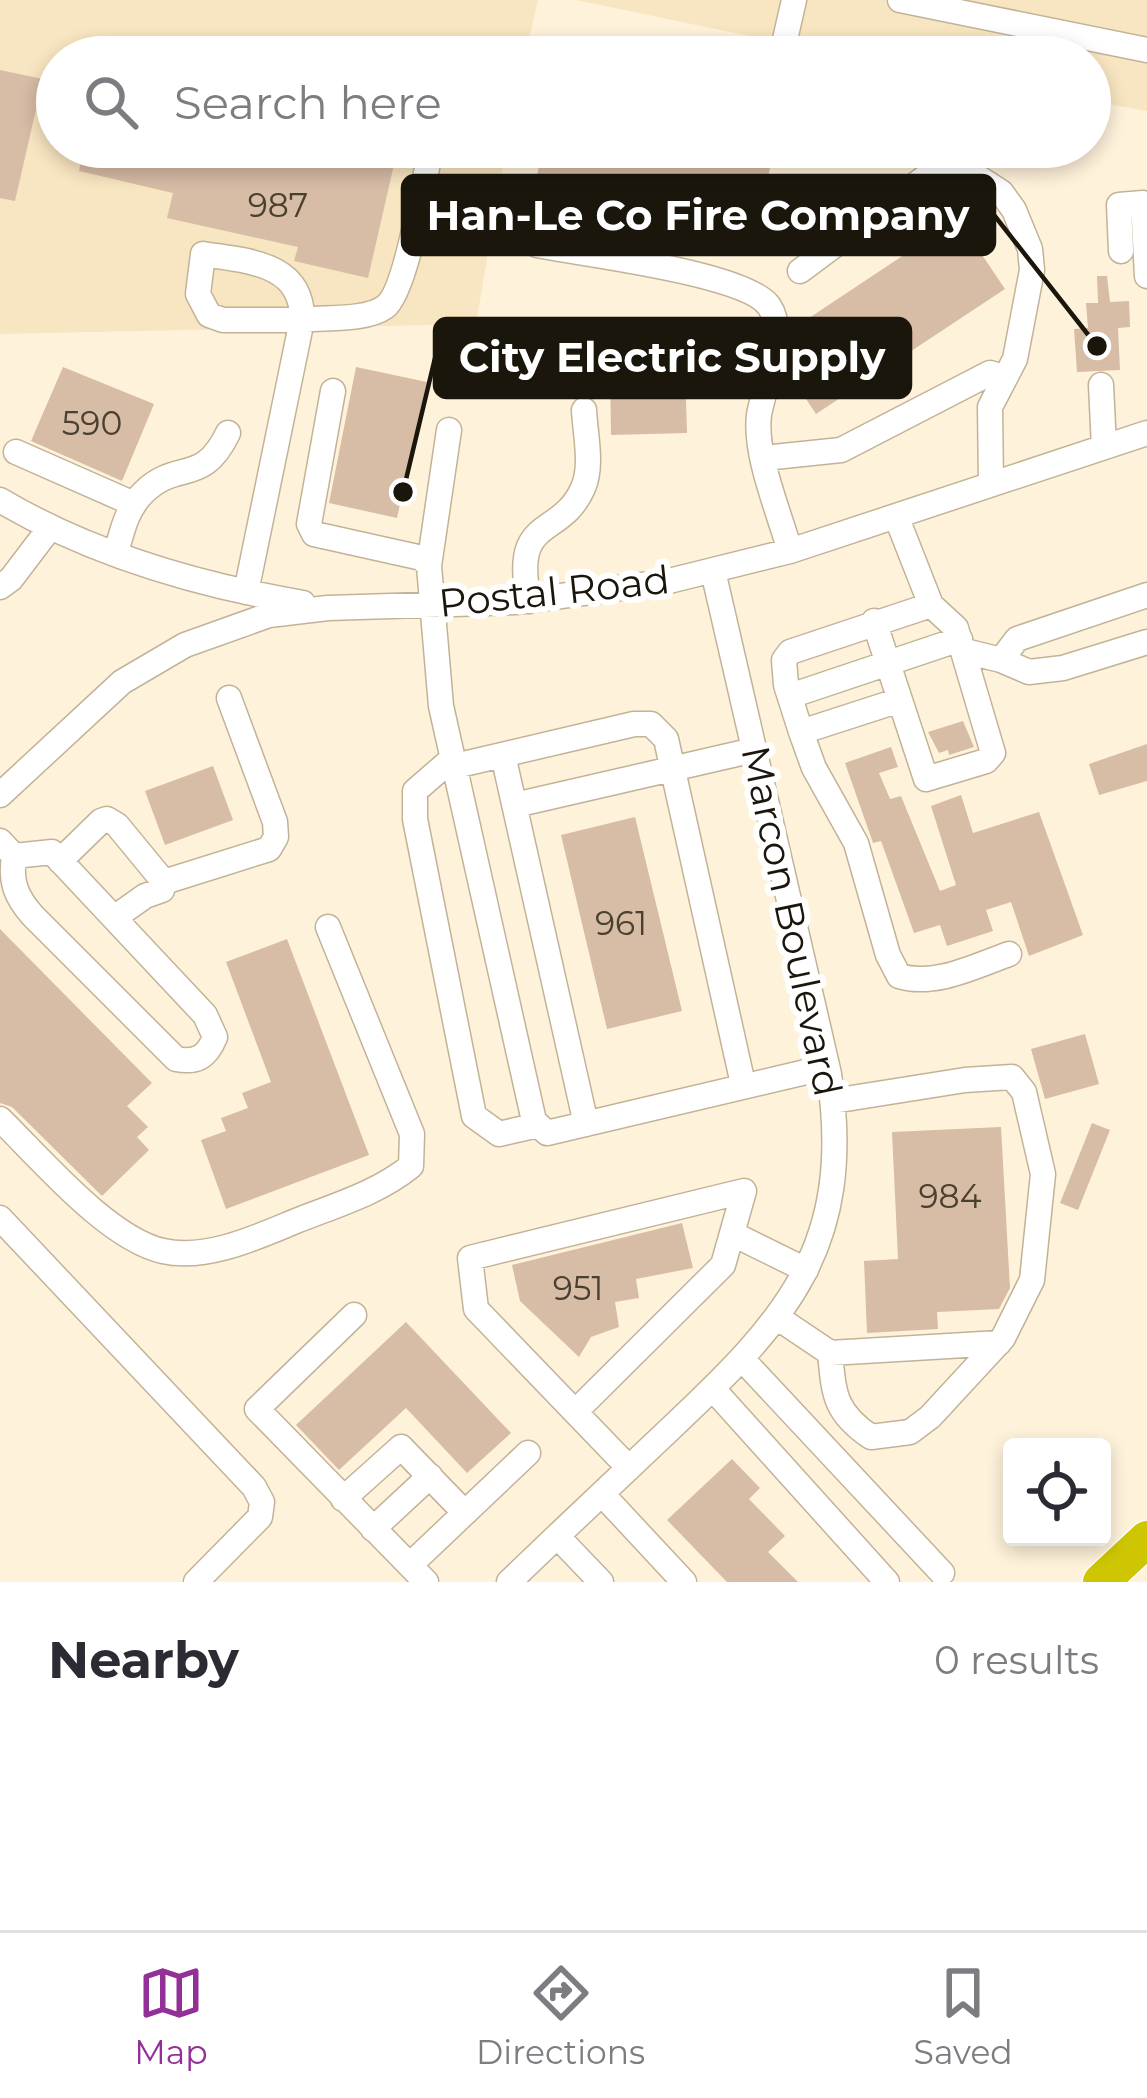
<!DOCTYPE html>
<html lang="en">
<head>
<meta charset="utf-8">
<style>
	:root { --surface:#fff; --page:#f7f7f7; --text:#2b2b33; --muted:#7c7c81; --line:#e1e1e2; --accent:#933097 }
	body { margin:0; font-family:Montserrat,sans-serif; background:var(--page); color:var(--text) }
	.controls { position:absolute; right:36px; bottom:36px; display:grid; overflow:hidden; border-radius:12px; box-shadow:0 6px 18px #0003 }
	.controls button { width:108px; height:108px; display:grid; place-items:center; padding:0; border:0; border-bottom:3px solid var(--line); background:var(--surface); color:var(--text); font:60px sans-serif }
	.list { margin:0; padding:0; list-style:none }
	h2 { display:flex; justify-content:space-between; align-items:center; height:156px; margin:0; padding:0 48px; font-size:51px }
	h2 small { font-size:39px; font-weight:400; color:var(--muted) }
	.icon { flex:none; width:66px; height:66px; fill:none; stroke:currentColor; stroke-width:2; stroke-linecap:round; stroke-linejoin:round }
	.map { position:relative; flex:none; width:1147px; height:1582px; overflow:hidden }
	.search { position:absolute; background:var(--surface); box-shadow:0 6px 18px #0003; left:36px; right:36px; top:36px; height:132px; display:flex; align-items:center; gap:30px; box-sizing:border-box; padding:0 42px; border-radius:66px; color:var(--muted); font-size:45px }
	.sheet { height:348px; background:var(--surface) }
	nav { display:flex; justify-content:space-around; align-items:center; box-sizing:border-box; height:168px; border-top:3px solid var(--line); background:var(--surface); font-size:33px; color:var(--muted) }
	nav a { display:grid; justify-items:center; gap:6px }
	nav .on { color:var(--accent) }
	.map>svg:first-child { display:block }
	.built { fill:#f8e5c1 }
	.building { fill:#d7bca6 }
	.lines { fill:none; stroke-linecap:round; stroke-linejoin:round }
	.minor-casing { stroke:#c2b398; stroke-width:27 }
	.highway-casing { stroke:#fff; stroke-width:39 }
	.minor { stroke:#fff; stroke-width:24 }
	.highway { stroke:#cec503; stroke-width:36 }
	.labels { text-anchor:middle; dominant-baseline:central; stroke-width:12; stroke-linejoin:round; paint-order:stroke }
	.number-label { font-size:33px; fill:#4a4032 }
	.street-label { font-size:39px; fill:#1b160b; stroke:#fff }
	.leader { fill:none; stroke:#1b160b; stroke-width:4.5 }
	.callout-dot { fill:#1b160b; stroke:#fff; stroke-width:4.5 }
	.callout { fill:#1b160b; stroke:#1b160b; stroke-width:4.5 }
	.callout-label { font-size:42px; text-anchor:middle; font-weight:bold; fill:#fff }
</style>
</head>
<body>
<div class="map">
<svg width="1147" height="1582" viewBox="0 0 1147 1582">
	<rect width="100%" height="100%" fill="#fff2db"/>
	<path class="built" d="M0 0H538L525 57H57V147H506L476 324 0 334Z
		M576 0H1147V111L1090 101V57H851Z"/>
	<path class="building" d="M0 70 43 79 15 201 0 198Z
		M84 147H398L368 278 294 261 298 247 167 218 173 193 79 171Z
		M543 147H666L770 168 753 250 531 204Z
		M958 219 1005 289 816 414 787 370 789 363 808 350 794 328Z
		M1097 276H1107L1110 302 1129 301 1130 327 1118 328 1120 370 1077 372 1074 329 1088 328 1086 303H1098Z
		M685 365 687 433 611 435 610 367Z
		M63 367 154 404 122 481 31 441Z
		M356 367 427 382 397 518 329 503Z
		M963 721 974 747 949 755 948 750 939 753 928 732Z
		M1147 744V781L1099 795 1089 764Z
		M891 747 898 767 879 773 890 799 901 796 940 891 956 885 931 806 961 795 973 833 1039 812 1083 935 1029 956 1011 902 986 910 993 931 947 946 940 925 914 933 881 841 873 843 845 763Z
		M213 766 233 820 165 845 145 791Z
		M635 817 682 1011 607 1029 561 835Z
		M0 929 152 1083 127 1106 148 1127 137 1137 149 1150 102 1196 12 1107 0 1103Z
		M287 939 369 1155 226 1209 201 1140 226 1131 221 1118 248 1108 242 1093 271 1082 226 962Z
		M1085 1034 1099 1084 1045 1099 1031 1049Z
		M1092 1123 1110 1130 1078 1210 1060 1203Z
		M1001 1127 1010 1288 999 1309 937 1312 938 1329 867 1333 864 1261 898 1259 892 1132Z
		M682 1223 693 1268 636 1279 639 1298 615 1302 619 1327 591 1337 579 1357 520 1301 512 1265Z
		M406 1322 511 1433 467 1473 406 1408 339 1470 296 1425Z
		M732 1459 760 1488 749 1499 785 1536 768 1552 798 1582H727L667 1520Z"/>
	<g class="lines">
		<defs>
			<path id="minor" d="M900 0 1147 50
				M781 57 794 0
				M887 147 959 165 1001 192 1014 210 1030 249 1032 270 1015 359 990 407 991 484
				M537 245C582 254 746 273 769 306 788 334 764 385 759 415 754 454 779 512 790 551
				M1121 251 1119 205 1143 203 1147 276
				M203 254C246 261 303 262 302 320H223L209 315 198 294Z
				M800 271 947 161
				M1101 385 1104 447
				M333 391 309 524 314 534 422 558 429 566 441 706 534 1121 547 1133 827 1067
				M16 452 134 504
				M764 458 841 450 990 373 1002 377
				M0 500C91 554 198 585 303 603
				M896 516 931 605 956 628 993 753 986 761 926 779 900 700 801 732 814 768 856 843 888 955 899 976C935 987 975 966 1009 954
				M116 553C122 531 127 508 144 492 178 459 202 487 228 433
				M429 566 449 430
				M0 587 11 579 49 529
				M246 592 302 320C326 317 365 321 385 307 406 292 425 177 431 147
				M529 601C511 514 560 540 583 488 593 466 585 433 584 410
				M874 621 900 700
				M965 651 1001 660 1029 672 1063 668 1147 642
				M1001 660 1017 639 1147 595
				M790 696 960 639
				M801 732 786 685 784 660 790 652 931 605
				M503 755 586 1124
				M453 758 415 791V819L474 1116 499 1134 538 1125
				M455 766 634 724H651L666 739 743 1084
				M0 795 122 682 185 645 269 615 328 608 516 602 665 582 790 551 1147 433
				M515 805 754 750
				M0 841 14 856C10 882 16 897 33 916L176 1059C197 1063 207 1057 215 1037L205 1015 52 852 14 856
				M60 861 101 821 107 819 117 825 164 882 162 890 145 896 114 918
				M164 882 269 849 276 837 275 822 229 698
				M0 1119C40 1158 108 1239 163 1251 206 1261 257 1237 296 1221 336 1205 378 1193 411 1166L412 1134 328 927
				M0 1218 254 1487 262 1502 260 1517 196 1582
				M735 1235 806 1270
				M354 1315 257 1409 426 1582
				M778 1318 830 1353C834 1394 834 1412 871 1437L910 1432 930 1417 1003 1338 1032 1280 1043 1174 1024 1092 1012 1077 965 1080 833 1101
				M830 1353 999 1343
				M743 1360 942 1573
				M713 1389 887 1582
				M576 1411 723 1265 744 1191 470 1258 476 1309 629 1468
				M602 1494 684 1582
				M343 1499 401 1447 465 1513
				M373 1529 430 1476
				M557 1536 601 1582
				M410 1565 528 1453
				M509 1582C562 1531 615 1481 669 1430 786 1320 855 1247 829 1074L713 571"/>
			<path id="highway" d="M1101 1582 1147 1539"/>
		</defs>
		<use href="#minor" class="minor-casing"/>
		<use href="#highway" class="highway-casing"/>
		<use href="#minor" class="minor"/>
		<use href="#highway" class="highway"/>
	</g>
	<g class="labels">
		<g class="number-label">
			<text x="278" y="205">987</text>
			<text x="92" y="423">590</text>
			<text x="621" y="923">961</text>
			<text x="950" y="1196">984</text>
			<text x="578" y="1288">951</text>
		</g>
		<g class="street-label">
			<text transform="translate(554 591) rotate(-6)">Postal Road</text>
			<text transform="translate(792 921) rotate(78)">Marcon Boulevard</text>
		</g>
	</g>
	<path class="leader" d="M1097 346L994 215M403 492L435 358"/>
	<g class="callout-dot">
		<circle cx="1097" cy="346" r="12"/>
		<circle cx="403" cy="492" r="12"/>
	</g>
	<g class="callout">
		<rect x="403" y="176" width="591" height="78" rx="12"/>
		<rect x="435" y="319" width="475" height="78" rx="12"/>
	</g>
	<g class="callout-label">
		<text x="698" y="230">Han-Le Co Fire Company</text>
		<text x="672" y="372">City Electric Supply</text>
	</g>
</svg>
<div class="controls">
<button><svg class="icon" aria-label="locate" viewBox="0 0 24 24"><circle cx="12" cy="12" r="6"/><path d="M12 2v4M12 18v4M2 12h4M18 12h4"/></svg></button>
</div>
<div class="search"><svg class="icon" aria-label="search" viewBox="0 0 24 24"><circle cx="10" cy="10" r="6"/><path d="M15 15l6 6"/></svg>Search here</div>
</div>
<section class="sheet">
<h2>Nearby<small>0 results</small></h2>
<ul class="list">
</ul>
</section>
<nav>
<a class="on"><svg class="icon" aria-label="map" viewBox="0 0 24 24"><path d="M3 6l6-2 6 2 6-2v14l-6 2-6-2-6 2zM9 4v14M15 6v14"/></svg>Map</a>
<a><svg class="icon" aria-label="directions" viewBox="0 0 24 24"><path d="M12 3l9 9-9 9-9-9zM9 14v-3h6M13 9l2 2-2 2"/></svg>Directions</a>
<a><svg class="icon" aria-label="saved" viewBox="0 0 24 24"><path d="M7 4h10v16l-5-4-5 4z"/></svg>Saved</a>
</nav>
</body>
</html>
